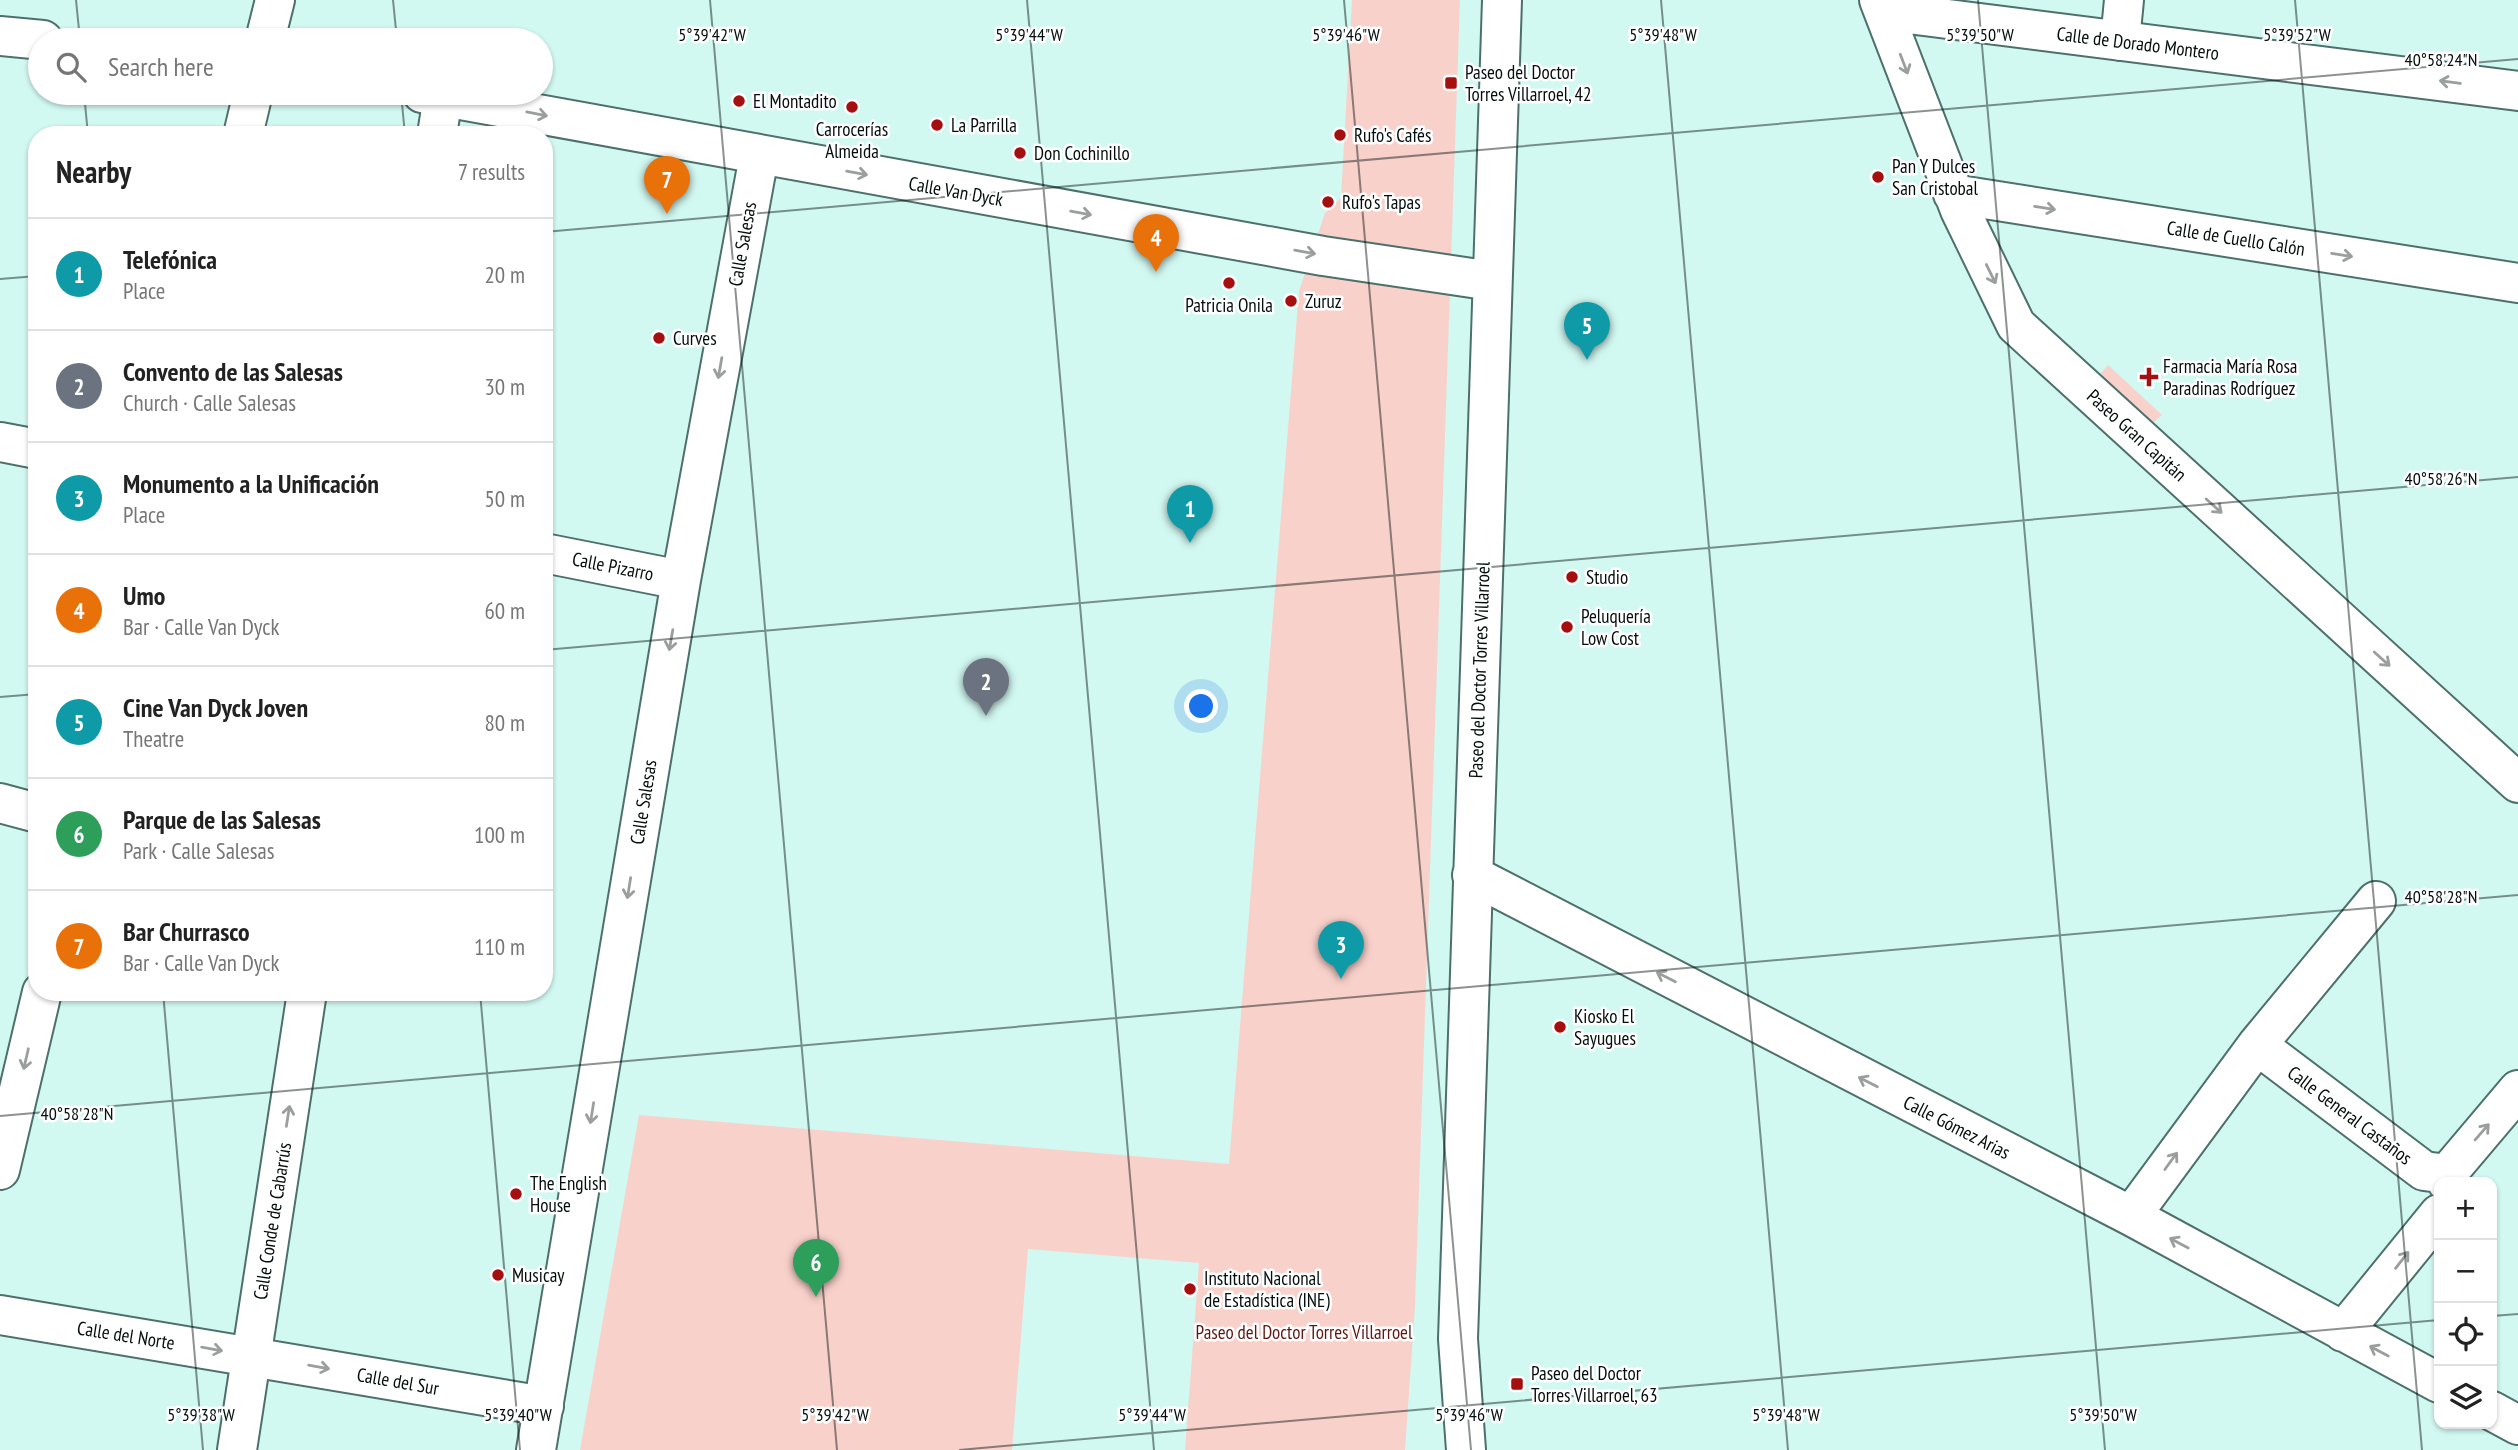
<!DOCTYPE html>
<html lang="en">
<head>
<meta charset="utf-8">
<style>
	:root { --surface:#fff; --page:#f2f2f2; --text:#222; --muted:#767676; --line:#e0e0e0; --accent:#a50f0f }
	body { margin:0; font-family:"PT Sans Narrow",sans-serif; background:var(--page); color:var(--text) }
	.controls { position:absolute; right:21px; bottom:21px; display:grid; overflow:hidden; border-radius:14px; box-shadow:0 2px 5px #0004 }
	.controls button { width:63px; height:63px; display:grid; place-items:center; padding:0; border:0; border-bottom:2px solid var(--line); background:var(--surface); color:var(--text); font:35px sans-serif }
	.you { position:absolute; left:1202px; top:707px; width:24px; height:24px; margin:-18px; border:5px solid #fff; border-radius:50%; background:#1a73e8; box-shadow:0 0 0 10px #1a73e833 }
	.badge { display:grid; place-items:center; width:46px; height:46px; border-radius:50%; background:var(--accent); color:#fff; font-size:23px; font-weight:700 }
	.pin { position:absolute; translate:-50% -58px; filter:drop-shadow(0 2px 4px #0008) }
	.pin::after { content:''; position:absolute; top:37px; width:24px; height:21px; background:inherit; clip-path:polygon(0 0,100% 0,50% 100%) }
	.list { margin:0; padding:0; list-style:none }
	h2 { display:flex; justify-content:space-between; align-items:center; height:91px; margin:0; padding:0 28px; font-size:30px }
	h2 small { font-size:23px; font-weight:400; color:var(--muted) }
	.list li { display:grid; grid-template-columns:46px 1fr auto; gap:21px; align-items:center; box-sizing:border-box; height:112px; padding:0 28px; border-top:2px solid var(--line) }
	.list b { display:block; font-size:26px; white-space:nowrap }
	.list p { margin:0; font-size:23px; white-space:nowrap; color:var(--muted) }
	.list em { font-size:23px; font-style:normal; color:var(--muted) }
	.icon { flex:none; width:38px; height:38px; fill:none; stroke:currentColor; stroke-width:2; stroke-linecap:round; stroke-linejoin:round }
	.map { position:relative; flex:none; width:2518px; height:1450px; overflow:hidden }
	.search { position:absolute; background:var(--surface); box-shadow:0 2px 5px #0004; left:28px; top:28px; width:525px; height:77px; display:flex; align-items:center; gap:18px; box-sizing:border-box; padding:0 24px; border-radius:38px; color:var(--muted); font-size:26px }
	.panel { position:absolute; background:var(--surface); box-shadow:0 2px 5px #0004; left:28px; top:126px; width:525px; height:875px; border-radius:28px }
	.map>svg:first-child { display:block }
	.green { fill:#f9d1cb }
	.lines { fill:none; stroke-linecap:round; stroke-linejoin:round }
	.minor-casing { stroke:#4d706b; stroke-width:42 }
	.trunk-casing { stroke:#4d706b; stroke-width:42 }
	.minor { stroke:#fff; stroke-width:38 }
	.trunk { stroke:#fff; stroke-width:38 }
	.oneway { stroke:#9a9f9e }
	.ticks { fill:none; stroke:#030e0c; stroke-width:2; stroke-opacity:0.45 }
	.poi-dot { fill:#a50f0f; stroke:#fff; stroke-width:2.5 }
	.labels { text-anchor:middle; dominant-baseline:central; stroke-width:5; stroke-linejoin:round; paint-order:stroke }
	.street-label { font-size:19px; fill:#030e0c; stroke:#fff }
	.poi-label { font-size:19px; fill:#030e0c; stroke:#fff; text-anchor:start }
	.park-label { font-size:19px; fill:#5f1712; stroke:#fff }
	.ticks-label { font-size:18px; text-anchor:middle; fill:#030e0c; stroke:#fff; stroke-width:5; stroke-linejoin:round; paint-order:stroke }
</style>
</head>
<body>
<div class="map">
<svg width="2518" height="1450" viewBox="0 0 2518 1450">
	<rect width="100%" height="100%" fill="#d2f8f2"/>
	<path class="green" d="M1352 0H1460L1415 1306 1405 1450H1185L1199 1263 1028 1249 1012 1450H580L639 1115 1229 1164 1299 291 1325 213 1341 198Z
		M2108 365 2162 415 2153 423 2100 374Z"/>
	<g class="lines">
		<defs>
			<path id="minor" d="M1879 0 1960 210 2016 325 2518 783
				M1884 11 2518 91
				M0 36 43 40
				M265 40 275 0
				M2120 41 2124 0
				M422 93 1323 256 1492 281
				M243 135 253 93
				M437 135 443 96
				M1953 194 2518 283
				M0 442 37 449
				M544 553 681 580
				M0 803 37 813
				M1472 875 2131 1216 2439 1383
				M2257 1045 2424 1171 2447 1174
				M0 1170 42 992
				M2447 1182V1174L2518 1090
				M2131 1216 2257 1045 2376 901
				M0 1315 544 1406
				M2343 1332 2439 1214
				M2492 1411 2518 1425
				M237 1450 307 992
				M536 1450 681 580 759 156"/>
			<path id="trunk" d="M1466 1450 1458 1339 1502 0"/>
		</defs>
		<use href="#minor" class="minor-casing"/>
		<use href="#trunk" class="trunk-casing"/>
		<use href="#minor" class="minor"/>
		<use href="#trunk" class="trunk"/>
	</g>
	<defs><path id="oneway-shaft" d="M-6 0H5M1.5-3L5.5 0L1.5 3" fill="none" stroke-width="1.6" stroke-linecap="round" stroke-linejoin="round" transform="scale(1.75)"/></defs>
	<g class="oneway">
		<use href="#oneway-shaft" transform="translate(1904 64) rotate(69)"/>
		<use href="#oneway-shaft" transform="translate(2450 82) rotate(-173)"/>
		<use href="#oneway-shaft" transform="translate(537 114) rotate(11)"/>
		<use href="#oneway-shaft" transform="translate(857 173) rotate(10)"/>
		<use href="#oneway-shaft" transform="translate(2045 208) rotate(9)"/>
		<use href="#oneway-shaft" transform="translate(1081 213) rotate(10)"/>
		<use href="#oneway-shaft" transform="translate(1305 252) rotate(10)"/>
		<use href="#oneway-shaft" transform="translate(2342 255) rotate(9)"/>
		<use href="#oneway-shaft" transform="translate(1991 274) rotate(64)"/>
		<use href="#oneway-shaft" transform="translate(720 368) rotate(100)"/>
		<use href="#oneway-shaft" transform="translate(2214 506) rotate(42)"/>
		<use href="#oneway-shaft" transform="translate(671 640) rotate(100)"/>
		<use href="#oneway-shaft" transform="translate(2382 659) rotate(42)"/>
		<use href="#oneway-shaft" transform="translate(629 888) rotate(99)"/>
		<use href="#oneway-shaft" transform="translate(1666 977) rotate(-153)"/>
		<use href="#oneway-shaft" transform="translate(26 1059) rotate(103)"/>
		<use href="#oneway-shaft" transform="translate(1868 1082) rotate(-153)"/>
		<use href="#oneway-shaft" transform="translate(592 1113) rotate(99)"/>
		<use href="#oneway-shaft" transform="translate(288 1116) rotate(-81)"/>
		<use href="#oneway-shaft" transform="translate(2482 1132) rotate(-49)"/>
		<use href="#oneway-shaft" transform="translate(2171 1161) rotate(-54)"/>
		<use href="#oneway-shaft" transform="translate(2179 1243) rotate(-152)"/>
		<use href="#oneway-shaft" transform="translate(2402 1260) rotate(-52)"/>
		<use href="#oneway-shaft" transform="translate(212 1349) rotate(10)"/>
		<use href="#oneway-shaft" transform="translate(2379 1351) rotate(-152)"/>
		<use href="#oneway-shaft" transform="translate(319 1367) rotate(10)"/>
	</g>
	<path class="ticks" d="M76 0 80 40M393 0 397 40M710 0 837 1450M1027 0 1154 1450M1344 0 1471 1450M1661 0 1788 1450M1978 0 2105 1450M2295 0 2422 1450M84 93 88 135M401 93 405 135M544 232 2518 59M0 279 37 276M544 650 2518 477M0 697 37 694M163 992 203 1450M480 992 520 1450M0 1116 2518 895M2492 1316 2518 1314M959 1450 2439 1320"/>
	<g class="poi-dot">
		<rect x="1444" y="76" width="14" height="14" rx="3.5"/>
		<circle cx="739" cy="101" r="7"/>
		<circle cx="852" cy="107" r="7"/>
		<circle cx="937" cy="125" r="7"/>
		<circle cx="1340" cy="135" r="7"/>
		<circle cx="1020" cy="153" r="7"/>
		<circle cx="1878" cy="177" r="7"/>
		<circle cx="1328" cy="202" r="7"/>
		<circle cx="1229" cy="283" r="7"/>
		<circle cx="1291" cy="301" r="7"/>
		<circle cx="659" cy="338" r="7"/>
		<path d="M2145.5 366.5h7v7h7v7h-7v7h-7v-7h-7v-7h7z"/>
		<circle cx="1572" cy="577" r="7"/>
		<circle cx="1567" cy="627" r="7"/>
		<circle cx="1560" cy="1027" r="7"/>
		<circle cx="516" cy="1194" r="7"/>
		<circle cx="498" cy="1275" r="7"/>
		<circle cx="1190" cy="1289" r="7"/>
		<rect x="1510" y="1377" width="14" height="14" rx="3.5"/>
	</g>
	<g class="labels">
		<g class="street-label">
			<text transform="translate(2138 43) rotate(7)">Calle de Dorado Montero</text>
			<text transform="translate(956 191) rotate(10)">Calle Van Dyck</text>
			<text transform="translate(2236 238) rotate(9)">Calle de Cuello Calón</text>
			<text transform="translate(742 244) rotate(-80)">Calle Salesas</text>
			<text transform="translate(2137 435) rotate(42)">Paseo Gran Capitán</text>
			<text transform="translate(613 566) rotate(11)">Calle Pizarro</text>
			<text transform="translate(1479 670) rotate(-88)">Paseo del Doctor Torres Villarroel</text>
			<text transform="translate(643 802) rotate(-81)">Calle Salesas</text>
			<text transform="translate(2350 1115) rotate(37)">Calle General Castaños</text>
			<text transform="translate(1957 1127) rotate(27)">Calle Gómez Arias</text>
			<text transform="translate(272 1221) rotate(-81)">Calle Conde de Cabarrús</text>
			<text transform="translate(126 1335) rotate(9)">Calle del Norte</text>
			<text transform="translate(398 1381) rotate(10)">Calle del Sur</text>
		</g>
		<g class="poi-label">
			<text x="1465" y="72">Paseo del Doctor<tspan x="1465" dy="22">Torres Villarroel, 42</tspan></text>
			<text x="753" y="101">El Montadito</text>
			<text x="951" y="125">La Parrilla</text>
			<text x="852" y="129" text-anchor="middle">Carrocerías<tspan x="852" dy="22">Almeida</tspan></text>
			<text x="1354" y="135">Rufo's Cafés</text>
			<text x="1034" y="153">Don Cochinillo</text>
			<text x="1892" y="166">Pan Y Dulces<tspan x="1892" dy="22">San Cristobal</tspan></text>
			<text x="1342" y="202">Rufo's Tapas</text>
			<text x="1305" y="301">Zuruz</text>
			<text x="1229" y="305" text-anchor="middle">Patricia Onila</text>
			<text x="673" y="338">Curves</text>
			<text x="2163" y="366">Farmacia María Rosa<tspan x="2163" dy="22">Paradinas Rodríguez</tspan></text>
			<text x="1586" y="577">Studio</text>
			<text x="1581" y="616">Peluquería<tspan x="1581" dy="22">Low Cost</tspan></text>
			<text x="1574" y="1016">Kiosko El<tspan x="1574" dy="22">Sayugues</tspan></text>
			<text x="530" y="1183">The English<tspan x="530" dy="22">House</tspan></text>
			<text x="512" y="1275">Musicay</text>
			<text x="1204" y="1278">Instituto Nacional<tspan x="1204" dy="22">de Estadística (INE)</tspan></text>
			<text x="1531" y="1373">Paseo del Doctor<tspan x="1531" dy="22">Torres Villarroel, 63</tspan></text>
		</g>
		<g class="park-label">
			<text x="1304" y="1332">Paseo del Doctor Torres Villarroel</text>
		</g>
	</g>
	<g class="ticks-label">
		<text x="712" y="41">5°39'42"W</text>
		<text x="1029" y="41">5°39'44"W</text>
		<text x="1346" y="41">5°39'46"W</text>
		<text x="1663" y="41">5°39'48"W</text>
		<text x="1980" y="41">5°39'50"W</text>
		<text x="2297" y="41">5°39'52"W</text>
		<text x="2441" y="66">40°58'24"N</text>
		<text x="2441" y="485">40°58'26"N</text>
		<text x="2441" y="903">40°58'28"N</text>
		<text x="77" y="1120">40°58'28"N</text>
		<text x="201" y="1421">5°39'38"W</text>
		<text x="518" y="1421">5°39'40"W</text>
		<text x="835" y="1421">5°39'42"W</text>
		<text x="1152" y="1421">5°39'44"W</text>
		<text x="1469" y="1421">5°39'46"W</text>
		<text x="1786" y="1421">5°39'48"W</text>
		<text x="2103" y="1421">5°39'50"W</text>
	</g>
</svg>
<div class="controls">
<button>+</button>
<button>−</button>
<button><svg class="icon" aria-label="locate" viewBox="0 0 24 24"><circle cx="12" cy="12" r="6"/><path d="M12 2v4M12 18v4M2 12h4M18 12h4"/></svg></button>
<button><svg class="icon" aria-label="layers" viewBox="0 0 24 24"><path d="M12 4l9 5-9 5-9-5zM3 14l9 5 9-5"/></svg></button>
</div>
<div class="you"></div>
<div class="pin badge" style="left:1190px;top:543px;background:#0f9aa8">1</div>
<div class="pin badge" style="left:986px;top:716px;background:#6b7280">2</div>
<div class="pin badge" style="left:1341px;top:979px;background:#0f9aa8">3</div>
<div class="pin badge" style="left:1156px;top:272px;background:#e8710a">4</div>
<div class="pin badge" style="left:1587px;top:360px;background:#0f9aa8">5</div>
<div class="pin badge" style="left:816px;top:1297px;background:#2e9e5b">6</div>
<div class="pin badge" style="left:667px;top:214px;background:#e8710a">7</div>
<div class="search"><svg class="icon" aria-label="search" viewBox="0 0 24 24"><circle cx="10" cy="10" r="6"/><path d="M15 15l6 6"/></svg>Search here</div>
<section class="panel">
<h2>Nearby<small>7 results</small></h2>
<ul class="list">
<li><span class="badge" style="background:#0f9aa8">1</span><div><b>Telefónica</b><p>Place</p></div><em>20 m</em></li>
<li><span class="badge" style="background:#6b7280">2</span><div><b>Convento de las Salesas</b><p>Church · Calle Salesas</p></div><em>30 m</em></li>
<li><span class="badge" style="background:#0f9aa8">3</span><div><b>Monumento a la Unificación</b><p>Place</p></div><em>50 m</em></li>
<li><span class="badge" style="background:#e8710a">4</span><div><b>Umo</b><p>Bar · Calle Van Dyck</p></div><em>60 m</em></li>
<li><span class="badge" style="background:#0f9aa8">5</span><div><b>Cine Van Dyck Joven</b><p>Theatre</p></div><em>80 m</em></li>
<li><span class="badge" style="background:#2e9e5b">6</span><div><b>Parque de las Salesas</b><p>Park · Calle Salesas</p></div><em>100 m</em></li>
<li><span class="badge" style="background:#e8710a">7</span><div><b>Bar Churrasco</b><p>Bar · Calle Van Dyck</p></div><em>110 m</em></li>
</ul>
</section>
</div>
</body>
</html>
